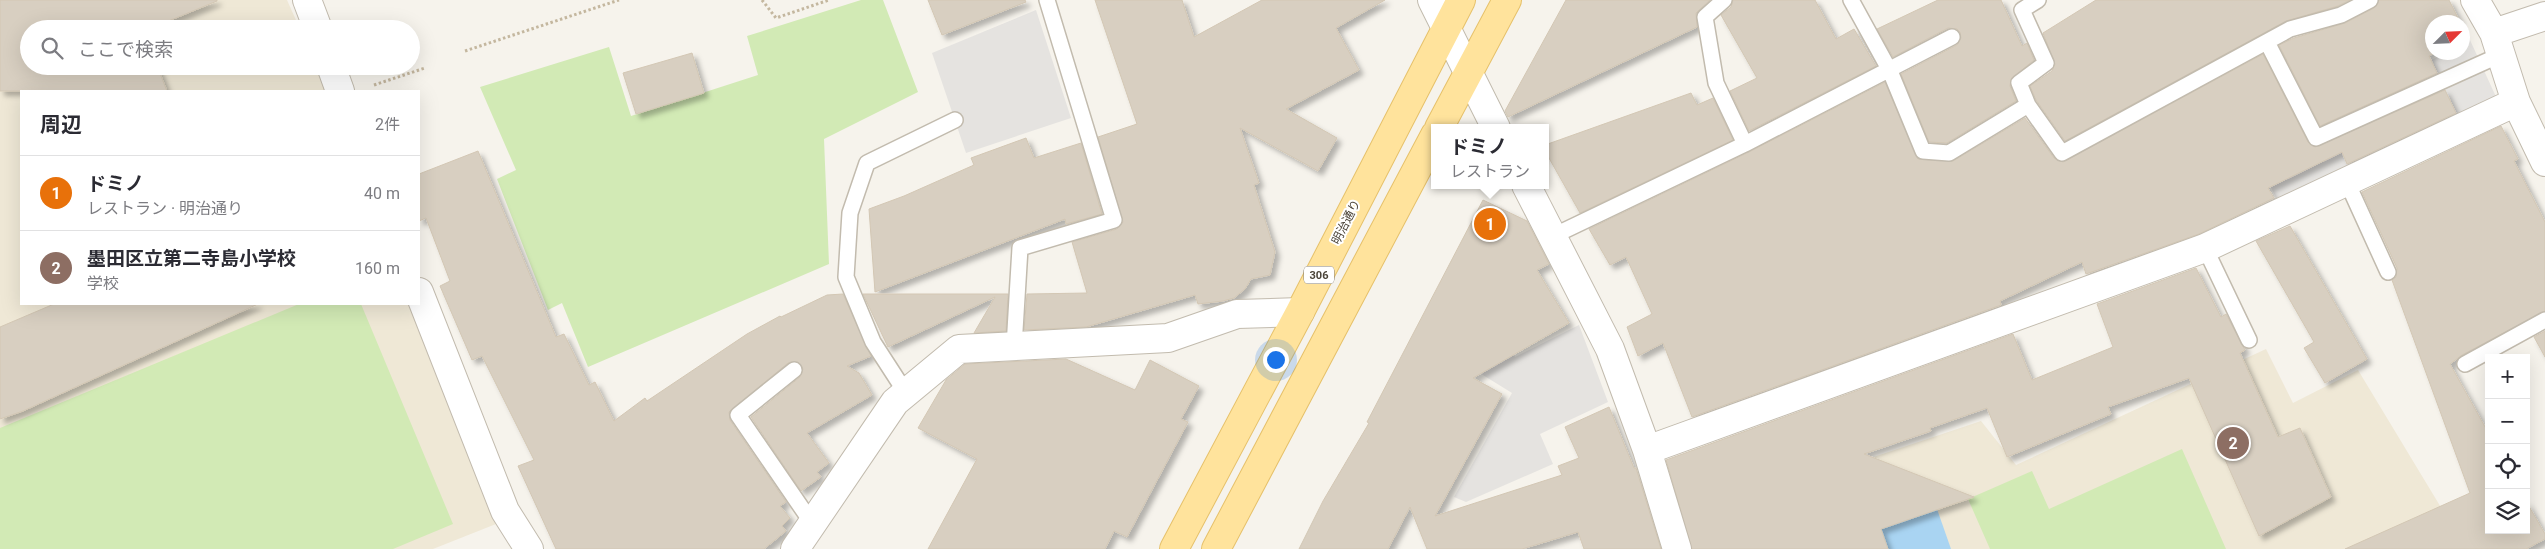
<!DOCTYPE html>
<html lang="ja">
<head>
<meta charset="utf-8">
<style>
	:root { --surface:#fff; --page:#f2f2f3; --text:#2b2b33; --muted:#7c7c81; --line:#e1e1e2; --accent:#fc3f1d }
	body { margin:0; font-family:Roboto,"Noto Sans JP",sans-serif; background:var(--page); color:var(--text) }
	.controls { position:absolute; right:15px; bottom:15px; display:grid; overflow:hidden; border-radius:0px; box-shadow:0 5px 20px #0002 }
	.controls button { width:45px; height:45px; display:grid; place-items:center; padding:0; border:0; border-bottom:1px solid var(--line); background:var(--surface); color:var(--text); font:25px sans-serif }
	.compass { position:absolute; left:2425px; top:15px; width:45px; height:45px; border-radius:50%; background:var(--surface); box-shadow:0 5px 20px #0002; rotate:66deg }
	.you { position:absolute; left:1275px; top:359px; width:18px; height:18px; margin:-12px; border:4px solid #fff; border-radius:50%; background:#1a73e8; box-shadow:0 0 0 8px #1a73e833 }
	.badge { display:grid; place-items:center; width:32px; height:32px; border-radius:50%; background:var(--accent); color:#fff; font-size:16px; font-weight:700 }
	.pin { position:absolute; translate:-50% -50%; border:2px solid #fff; box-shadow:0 1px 5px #0006 }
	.popup { position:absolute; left:1431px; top:124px; width:118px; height:65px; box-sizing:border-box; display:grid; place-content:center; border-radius:0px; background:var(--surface); filter:drop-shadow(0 1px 4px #0005); font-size:16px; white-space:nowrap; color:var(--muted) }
	.popup b { font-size:19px; color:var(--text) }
	.popup::after { content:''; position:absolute; left:50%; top:100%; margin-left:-10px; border:10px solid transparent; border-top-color:var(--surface) }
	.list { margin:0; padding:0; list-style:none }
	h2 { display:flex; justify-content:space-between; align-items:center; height:65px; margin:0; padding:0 20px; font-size:21px }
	h2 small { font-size:16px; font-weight:400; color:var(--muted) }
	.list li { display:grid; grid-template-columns:32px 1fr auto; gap:15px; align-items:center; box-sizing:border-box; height:75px; padding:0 20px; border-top:1px solid var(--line) }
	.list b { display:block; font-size:19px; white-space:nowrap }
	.list p { margin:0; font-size:16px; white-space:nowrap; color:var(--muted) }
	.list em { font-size:16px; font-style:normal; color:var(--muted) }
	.icon { flex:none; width:28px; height:28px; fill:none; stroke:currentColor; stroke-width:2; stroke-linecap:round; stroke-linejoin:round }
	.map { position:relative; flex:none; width:2545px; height:549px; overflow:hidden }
	.search { position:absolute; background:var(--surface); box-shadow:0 5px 20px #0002; left:20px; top:20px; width:400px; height:55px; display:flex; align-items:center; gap:12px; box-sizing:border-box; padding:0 18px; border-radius:28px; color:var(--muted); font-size:19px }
	.panel { position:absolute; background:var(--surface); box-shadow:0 5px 20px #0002; left:20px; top:90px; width:400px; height:215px; border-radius:0px }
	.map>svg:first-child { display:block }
	.education { fill:#efe8d6 }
	.green { fill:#d2eab5 }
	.parking { fill:#e5e3e0 }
	.water { fill:#a9d4f2 }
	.building { fill:#d8cfc1; stroke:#d3c7b4; filter:url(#shadow) }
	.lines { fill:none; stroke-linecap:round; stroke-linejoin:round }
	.lane-casing { stroke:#c2bbae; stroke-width:18 }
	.street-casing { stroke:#c2bbae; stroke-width:30 }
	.primary-casing { stroke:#e6c16a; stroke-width:30 }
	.path { stroke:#c4b79f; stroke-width:3; stroke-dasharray:2.5 2.5; stroke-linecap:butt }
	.lane { stroke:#fff; stroke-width:15 }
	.street { stroke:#fff; stroke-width:28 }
	.primary { stroke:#ffe39c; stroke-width:28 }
	.labels { text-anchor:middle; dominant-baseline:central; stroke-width:4; stroke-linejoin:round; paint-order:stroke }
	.shield { fill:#fff; stroke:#817c74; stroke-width:1 }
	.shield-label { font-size:11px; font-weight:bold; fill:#4b4439 }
	.street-label { font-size:12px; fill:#4b4439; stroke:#fff }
</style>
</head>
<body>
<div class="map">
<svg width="2545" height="549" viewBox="0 0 2545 549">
	<defs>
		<filter id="shadow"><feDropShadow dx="4.5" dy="4.5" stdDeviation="2.5" flood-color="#0004"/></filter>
	</defs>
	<rect width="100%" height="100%" fill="#f6f3ec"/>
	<path class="education" d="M0 0H287L300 29H29V66H316L326 91H21V304H409L496 524 433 549H0Z
		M2266 349 2293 403 2358 370 2451 524 2464 549H1827L1802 481 1981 421 2016 465Z"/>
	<path class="green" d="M861 0H883L918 92 824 139 829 264 588 367 562 303 548 310 497 179 516 170 480 87 609 47 631 116 758 75 747 36Z
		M299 304H361L453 524 393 549H0V428Z
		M2182 449 2226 549H1990L1968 499 2032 471 2049 509Z"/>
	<path class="parking" d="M1036 10 1071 118 966 153 932 53Z
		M2286 40H2309L2363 95 2445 53 2462 52 2463 44 2470 40 2497 99 2278 202 2242 127 2262 115 2237 67Z
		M1579 325 1608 402 1540 434 1553 464 1466 502 1454 497 1512 393 1478 372 1498 329 1515 357Z"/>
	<path class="water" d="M1937 509 1951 549H1888L1881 529Z"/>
	<path class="building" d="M0 0H217V1L149 29H29V66H157L167 91H0Z
		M928 0H1025L1026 2 942 35Z
		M1095 0H1182L1194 37 1262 0H1385L1336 28 1359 70 1286 109 1337 138 1318 171 1240 128 1259 183 1254 185 1275 252 1270 275 1251 279 1245 289 1234 298 1223 301 1198 304 1195 295 1086 327 1024 330 1027 294 1087 293 1072 242 1117 229 1123 222 1098 137 1137 124Z
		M1566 0H1710L1696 13 1697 27 1508 117 1505 111Z
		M1733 0H1815L1836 39 1854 29 1876 66 1749 131 1730 91 1757 78 1721 15 1731 7Z
		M1938 0H2001L2022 46 2027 43 2034 60 2011 79 2010 86 2016 101 1947 143 1929 142 1901 74 1957 45 1961 38 1960 32 1957 29 1948 28 1893 57 1877 29Z
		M2096 0H2350L2338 6 2286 21 2065 141 2036 100 2030 86 2052 71 2055 64 2043 33Z
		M2379 0H2449L2460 22H2432V52H2436L2429 56 2437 73 2320 126 2279 45 2294 38 2345 23 2374 8Z
		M692 53 704 93 636 114 623 73Z
		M2263 54 2308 142 2315 147 2445 90 2456 113 2347 164 2342 152 2268 188 2274 198 2199 234 2086 274 2082 262 2000 301 2001 305 1692 417 1663 343 1638 356 1627 327 1652 314 1626 257 1610 265 1589 229 1749 152 1885 82 1918 159 1953 161 2025 118 2054 158 2063 162Z
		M1691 93 1697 105 1713 98 1733 140 1580 213 1545 151V145Z
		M2501 126 2518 159 2514 161 2545 222V311L2462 355 2450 364 2489 434V530H2526V501L2545 534V539L2526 549H2345L2470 493 2392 280 2396 277 2397 268 2362 192Z
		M1026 138 1034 158 1081 143 1102 214 1066 224 1065 219 875 292 869 209 904 196 974 165 971 158Z
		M478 151 556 337 564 334 589 385 595 382 614 421 645 398 647 401 747 334 780 316 781 317 827 295 843 294 871 356 847 366 859 373 872 395 807 433 829 463 817 472 821 477 801 491 751 417 800 377 803 369 798 362 788 363 729 412 730 420 786 502 780 506 790 518 782 526 786 531 764 549H556L518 466 534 460 482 356 472 360 440 286 450 281 426 218 419 221V174Z
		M1483 200 1527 221 1549 264 1537 270 1569 323 1473 378 1502 394 1435 516 1562 475 1558 466 1579 458 1565 427 1609 407 1634 468H1636L1661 549H1584L1578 532 1522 549H1427L1410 507 1388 549H1299L1323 501 1369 423 1367 422Z
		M2290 226 2367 359 2325 383 2304 348 2314 342 2256 241Z
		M2196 268 2221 317 2226 314 2245 350 2240 353 2278 437 2300 428 2331 497 2259 536 2189 378 2108 407 2111 414 2007 457 1987 408 1930 428 1931 431 1864 454 1974 497 1881 529 1888 549H1692L1666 460 2013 334 2032 380 2113 347 2097 304Z
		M863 294H1008L1006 331 974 333 995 297 888 347Z
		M54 304H258L23 411 0 419V327Z
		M2545 331V357L2534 337Z
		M1066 359 1135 390 1150 360 1199 386 1181 419 1188 422 1127 537 1114 531 1105 549H928L977 459 918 428 946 380 965 364Z"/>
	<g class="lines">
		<defs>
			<path id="lane" d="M1724 0 1705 17 1716 83 1745 144
				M1851 0 1890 71 1923 151 1949 153 2028 105
				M2038 0 2022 10 2046 63 2019 83 2028 105 2062 153 2290 29 2341 15 2370 0
				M2267 42 2316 138 2500 55
				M2347 182 2388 272
				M1553 236 1745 144 1952 37
				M2205 248 2249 340
				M1014 347 1020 248 1114 220 1047 0
				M2465 364 2545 320
				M794 370 738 415 812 523
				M906 393 873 342 846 277 850 213 867 163 955 120"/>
			<path id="street" d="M307 0 318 29
				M1432 0 1496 128
				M2475 0 2494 33 2516 102 2545 162
				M2494 33 2545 16
				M331 66 340 91
				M1526 185 1610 349 1647 450 1677 549
				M419 292 505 511 529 549
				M1647 450 2205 248 2516 102
				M795 549 895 402 959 349 1168 338 1237 314 1300 312"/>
			<path id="primary" d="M1439 128 1507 0
				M1174 549 1300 312 1461 0
				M1216 549 1435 135"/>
		</defs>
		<use href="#lane" class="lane-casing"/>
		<use href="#street" class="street-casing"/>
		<use href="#primary" class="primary-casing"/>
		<path class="path" d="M762 0 776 18 829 0
			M465 51 619 0
			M374 85 425 68"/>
		<use href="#lane" class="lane"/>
		<use href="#street" class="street"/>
		<use href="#primary" class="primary"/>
	</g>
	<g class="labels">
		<rect class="shield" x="1304" y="266.5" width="30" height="17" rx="4"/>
		<g class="shield-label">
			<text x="1319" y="275">306</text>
		</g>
		<g class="street-label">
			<text transform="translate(1346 222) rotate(-63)">明治通り</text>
		</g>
	</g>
</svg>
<div class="controls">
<button>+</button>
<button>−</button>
<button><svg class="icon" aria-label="locate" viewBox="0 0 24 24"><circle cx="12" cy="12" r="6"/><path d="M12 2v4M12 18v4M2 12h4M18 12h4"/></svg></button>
<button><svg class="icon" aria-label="layers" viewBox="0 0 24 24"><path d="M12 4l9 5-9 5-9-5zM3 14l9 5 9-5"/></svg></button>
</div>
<svg class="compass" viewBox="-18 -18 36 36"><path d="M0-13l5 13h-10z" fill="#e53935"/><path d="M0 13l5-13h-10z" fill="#7c7c81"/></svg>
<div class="you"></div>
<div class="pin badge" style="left:1490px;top:224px;background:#e8710a">1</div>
<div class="popup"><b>ドミノ</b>レストラン</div>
<div class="pin badge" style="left:2233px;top:443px;background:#8d6e63">2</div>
<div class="search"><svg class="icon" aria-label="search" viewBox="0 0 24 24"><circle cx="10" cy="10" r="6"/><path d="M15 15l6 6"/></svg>ここで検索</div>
<section class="panel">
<h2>周辺<small>2件</small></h2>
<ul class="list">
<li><span class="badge" style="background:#e8710a">1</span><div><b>ドミノ</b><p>レストラン · 明治通り</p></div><em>40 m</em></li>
<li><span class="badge" style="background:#8d6e63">2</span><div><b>墨田区立第二寺島小学校</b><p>学校</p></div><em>160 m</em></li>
</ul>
</section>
</div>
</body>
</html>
